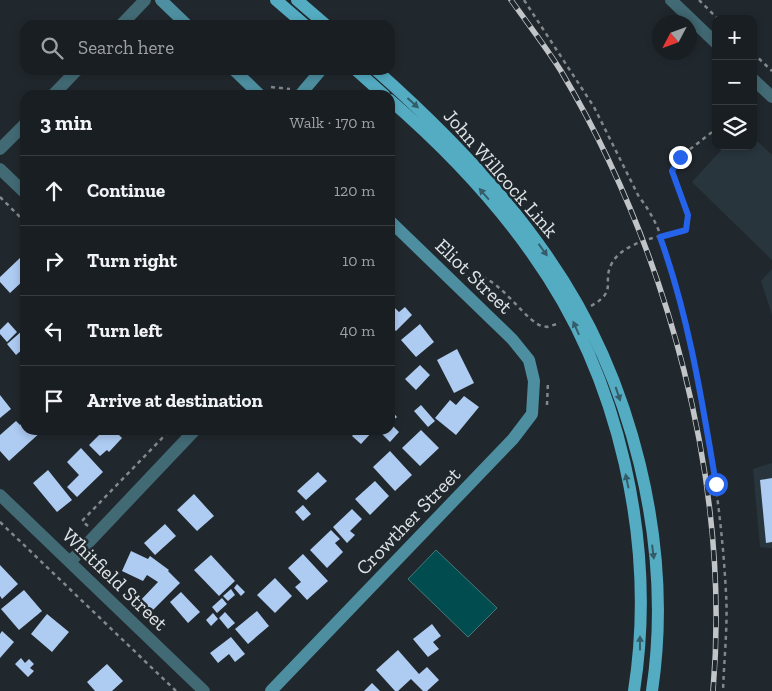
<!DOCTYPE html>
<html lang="en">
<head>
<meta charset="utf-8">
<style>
	:root { --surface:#191e22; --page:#22272a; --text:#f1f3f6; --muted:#9fa2a5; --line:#373c40 }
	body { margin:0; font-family:"Zilla Slab",serif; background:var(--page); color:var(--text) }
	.controls { position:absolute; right:15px; top:15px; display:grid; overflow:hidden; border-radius:10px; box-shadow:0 2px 8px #0003 }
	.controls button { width:45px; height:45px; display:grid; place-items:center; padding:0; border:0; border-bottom:1px solid var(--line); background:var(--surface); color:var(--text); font:25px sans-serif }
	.compass { position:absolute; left:652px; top:15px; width:45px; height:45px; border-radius:50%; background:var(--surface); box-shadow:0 2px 8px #0003; rotate:229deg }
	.stop { position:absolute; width:15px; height:15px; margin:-11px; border:4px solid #2563eb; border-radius:50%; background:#fff }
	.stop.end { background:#2563eb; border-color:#fff; box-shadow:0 1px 5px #0008 }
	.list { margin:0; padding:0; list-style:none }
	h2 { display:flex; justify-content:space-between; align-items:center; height:65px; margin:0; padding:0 20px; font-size:21px }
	h2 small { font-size:16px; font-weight:400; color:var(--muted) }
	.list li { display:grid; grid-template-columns:32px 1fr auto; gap:15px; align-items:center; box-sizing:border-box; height:70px; padding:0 20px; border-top:1px solid var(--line) }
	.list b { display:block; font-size:19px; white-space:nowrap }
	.list em { font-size:16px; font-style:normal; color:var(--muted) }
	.icon { flex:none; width:28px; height:28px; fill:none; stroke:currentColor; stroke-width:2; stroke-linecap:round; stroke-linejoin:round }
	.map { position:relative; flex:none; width:772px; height:691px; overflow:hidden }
	.search { position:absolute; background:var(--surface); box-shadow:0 2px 8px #0003; left:20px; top:20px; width:375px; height:55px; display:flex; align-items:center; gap:12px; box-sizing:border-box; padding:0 18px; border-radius:15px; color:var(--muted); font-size:19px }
	.panel { position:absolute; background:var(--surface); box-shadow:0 2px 8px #0003; left:20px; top:90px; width:375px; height:345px; border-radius:15px }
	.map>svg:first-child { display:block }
	.built { fill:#28353c }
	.water { fill:#014c4e; stroke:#447a7c }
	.building { fill:#aecbf2 }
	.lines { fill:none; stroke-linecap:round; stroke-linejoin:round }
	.path { stroke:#82888c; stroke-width:2.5; stroke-dasharray:4 4; stroke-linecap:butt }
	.street { stroke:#426a75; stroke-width:12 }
	.secondary { stroke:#4d8fa1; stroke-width:12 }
	.primary { stroke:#54acc3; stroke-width:12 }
	.rail-casing { stroke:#c1c5c8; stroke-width:5.5 }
	.rail { stroke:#21282d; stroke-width:4; stroke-dasharray:11; stroke-linecap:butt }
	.oneway { fill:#355d69 }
	.route { stroke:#2563eb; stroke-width:6 }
	.labels { text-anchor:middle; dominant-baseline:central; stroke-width:5; stroke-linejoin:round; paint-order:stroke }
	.street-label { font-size:20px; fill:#e0e4e7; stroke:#21282d }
</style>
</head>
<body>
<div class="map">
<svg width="772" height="691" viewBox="0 0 772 691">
	<rect width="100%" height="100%" fill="#21282d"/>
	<path class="built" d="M753 137 772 155V260L692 182 725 146H753Z
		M772 269V315L761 281Z
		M772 463V548L760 547 753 469Z"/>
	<path class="water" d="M436 550 497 608 468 637 408 579Z"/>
	<path class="building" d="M21 257 25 261V279L10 293 0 282V277Z
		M390 303 399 312 405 307 412 315 396 331 390 325Z
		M8 322 17 332 7 342 0 334V330Z
		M420 324 434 342 416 357 401 340Z
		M23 330 25 347 16 355 7 344Z
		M457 349 474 383 454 393 437 360Z
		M420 365 430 375 416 390 405 379Z
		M0 395 11 409 0 418Z
		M464 396 479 407 456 435 435 418 450 400 456 405Z
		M421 405 435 421 428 427 414 411Z
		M390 409 397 417 390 423 399 432 390 442 378 430H390Z
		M25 420V430L32 433 36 430H43L9 461 0 451V435L16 421 20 425Z
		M104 430H114L122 438 109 452 107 450 100 456 89 445Z
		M358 430H372L373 431 361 444 352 436Z
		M421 430 439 448 420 466 402 448Z
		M81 448 103 472 77 497 67 487 79 475 67 462Z
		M390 451 412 475 395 491 373 467Z
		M48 470 72 500 57 512 33 483Z
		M318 472 327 481 306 500 297 491Z
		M772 478V542L766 543 760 480Z
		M375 481 389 496 370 515 355 499Z
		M194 494 214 516 197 531 177 510Z
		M303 505 311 514 303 521 295 512Z
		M352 509 362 519 350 531 355 535 347 543 333 527Z
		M165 524 176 536 155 555 144 543Z
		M331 530 340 539 335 543 343 552 327 568 310 550Z
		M131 551 148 559 150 556 169 570 168 571 180 583 149 614 138 603 158 582 147 575 143 581 122 571Z
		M303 554 328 581 307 600 295 587 301 582 288 568Z
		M211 555 235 581 219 596 194 570Z
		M0 565 18 584 2 599 0 596Z
		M275 578 292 596 275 613 257 595Z
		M237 584 245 592 241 596 234 588Z
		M231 589 235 595 228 601 223 596Z
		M24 590 42 611 19 630 1 609Z
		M181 592 200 612 188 623 170 602Z
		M222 598 227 604 217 613 212 607Z
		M257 611 269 626 248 644 235 629Z
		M225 612 235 623 228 629 219 618Z
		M213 613 218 619 211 626 206 620Z
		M47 614 69 632 52 652 31 634Z
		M432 624 441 636 433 642 439 649 428 657 413 639Z
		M2 631 14 642 0 658V634Z
		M231 637 245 654 235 662 229 654 218 663 210 653Z
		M398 650 419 674 427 667 439 680 427 691H423L411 679 398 691H395L376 670Z
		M21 658 25 663 29 659 34 664 30 668 34 671 28 677 15 664Z
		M107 664 123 681 112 691H95L87 682Z
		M372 683 380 691H364Z"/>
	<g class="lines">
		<path class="path" d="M524 0 594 107 639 197C664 227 672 272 681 309 704 402 721 497 726 593 728 625 724 659 723 691
			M699 0 718 19
			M753 53 772 71
			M271 87 290 89
			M0 197 25 222
			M467 277C492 267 518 313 539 325L547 327 560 323
			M591 306C619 290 601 283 612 263 624 241 663 236 685 230L688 215 672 171 680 157 716 129
			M547 405 548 381
			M0 522 176 691
			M88 526 82 521 170 430"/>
		<path class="street" d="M671 0 716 43
			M121 25 145 0
			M753 79 772 97
			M53 95 77 70
			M0 149 25 124
			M0 169 25 193
			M0 495 204 691
			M70 562 195 430"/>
		<path class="secondary" d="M161 0 187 25
			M234 70 260 95
			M300 95 321 70
			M271 691 513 439 532 414 534 381 529 360 512 339 390 221"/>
		<path class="primary" d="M276 0 305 25
			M297 0 326 25
			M356 70 384 95
			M376 70C439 126 500 187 547 256 632 377 674 544 652 691
			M390 100C443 146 493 198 533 255 620 377 657 544 634 691"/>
		<defs>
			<path id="rail" d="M511 0C528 24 546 47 561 71 668 251 731 482 713 691"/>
		</defs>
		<use href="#rail" class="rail-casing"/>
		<use href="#rail" class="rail"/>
	</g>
	<defs><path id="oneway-solid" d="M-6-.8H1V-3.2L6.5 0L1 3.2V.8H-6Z" transform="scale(1.25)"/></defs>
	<g class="oneway">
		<use href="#oneway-solid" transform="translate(413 103) rotate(42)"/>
		<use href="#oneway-solid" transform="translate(484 194) rotate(-131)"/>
		<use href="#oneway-solid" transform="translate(543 250) rotate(54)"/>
		<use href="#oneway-solid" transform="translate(576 328) rotate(-114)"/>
		<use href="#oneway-solid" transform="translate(618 394) rotate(71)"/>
		<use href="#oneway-solid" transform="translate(627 481) rotate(-102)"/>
		<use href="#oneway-solid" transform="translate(653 552) rotate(83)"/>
		<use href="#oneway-solid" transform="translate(640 643) rotate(-90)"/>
	</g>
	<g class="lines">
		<path class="route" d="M680 157 672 171 688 215 686 230 660 237C689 317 702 401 716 484"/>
	</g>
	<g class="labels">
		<g class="street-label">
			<text transform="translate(501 173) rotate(49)">John Willcock Link</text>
			<text transform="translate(474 276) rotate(44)">Eliot Street</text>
			<text transform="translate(408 521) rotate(-46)">Crowther Street</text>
			<text transform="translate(115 579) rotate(44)">Whitfield Street</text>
		</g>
	</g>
</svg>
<div class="controls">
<button>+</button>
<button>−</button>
<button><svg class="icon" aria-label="layers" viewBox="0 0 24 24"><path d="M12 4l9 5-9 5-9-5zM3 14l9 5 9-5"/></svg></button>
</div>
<svg class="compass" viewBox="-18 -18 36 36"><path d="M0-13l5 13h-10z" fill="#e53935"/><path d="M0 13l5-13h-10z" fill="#9fa2a5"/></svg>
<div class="stop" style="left:716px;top:484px"></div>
<div class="stop end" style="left:680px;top:157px"></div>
<div class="search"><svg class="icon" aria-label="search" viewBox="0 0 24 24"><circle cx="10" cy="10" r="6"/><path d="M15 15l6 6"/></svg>Search here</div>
<section class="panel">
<h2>3 min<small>Walk · 170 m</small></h2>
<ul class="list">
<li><svg class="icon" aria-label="ahead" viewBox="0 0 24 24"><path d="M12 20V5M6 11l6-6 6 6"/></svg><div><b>Continue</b></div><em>120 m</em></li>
<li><svg class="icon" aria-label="right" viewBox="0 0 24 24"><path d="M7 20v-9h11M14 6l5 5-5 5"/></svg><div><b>Turn right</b></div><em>10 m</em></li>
<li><svg class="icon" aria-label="left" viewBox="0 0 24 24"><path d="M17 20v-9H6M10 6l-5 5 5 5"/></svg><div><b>Turn left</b></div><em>40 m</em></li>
<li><svg class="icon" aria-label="arrive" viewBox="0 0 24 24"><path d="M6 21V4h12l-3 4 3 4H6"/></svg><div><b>Arrive at destination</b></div></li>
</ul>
</section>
</div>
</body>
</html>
